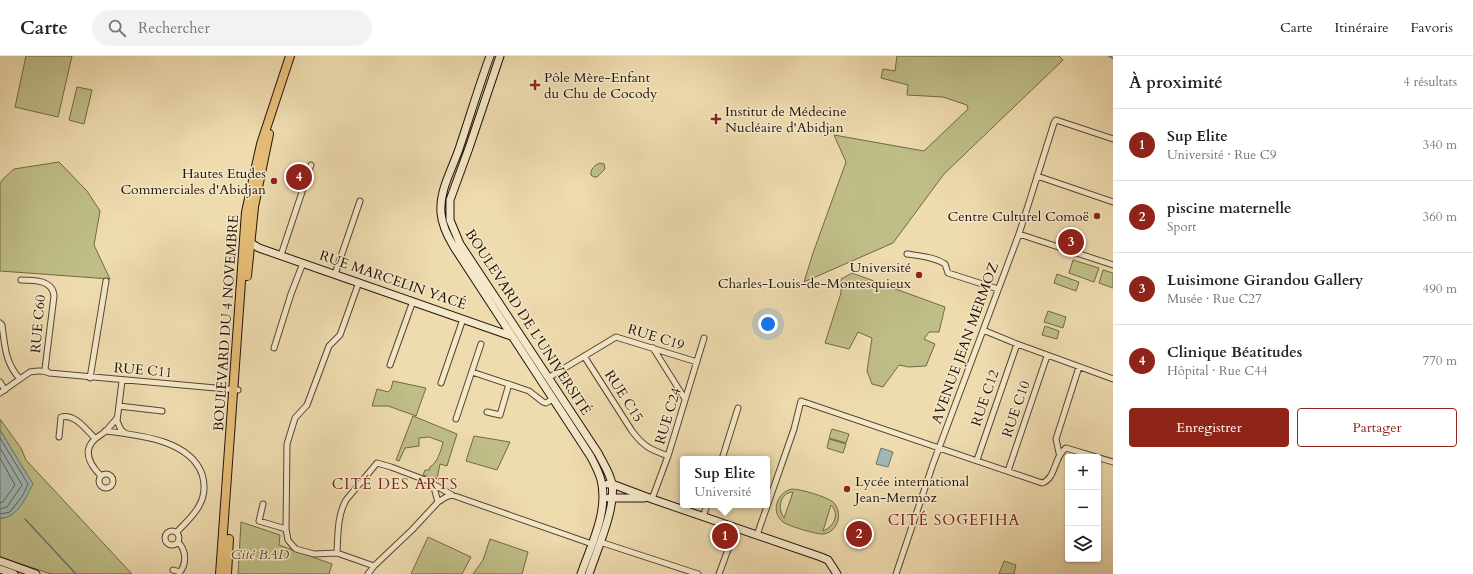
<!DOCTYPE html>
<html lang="fr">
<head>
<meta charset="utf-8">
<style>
	:root { --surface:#fff; --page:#f2f2f2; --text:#222; --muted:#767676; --line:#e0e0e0; --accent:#8f2418 }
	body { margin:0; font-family:Cardo,serif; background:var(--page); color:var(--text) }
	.controls { position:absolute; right:12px; bottom:12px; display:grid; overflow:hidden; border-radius:4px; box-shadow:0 1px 3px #0004 }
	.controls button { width:36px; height:36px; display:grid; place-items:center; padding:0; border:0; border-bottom:1px solid var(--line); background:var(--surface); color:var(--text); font:20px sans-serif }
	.you { position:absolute; left:768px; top:268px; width:14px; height:14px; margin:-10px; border:3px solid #fff; border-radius:50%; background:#1a73e8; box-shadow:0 0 0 6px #1a73e833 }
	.badge { display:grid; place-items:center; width:26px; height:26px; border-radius:50%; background:var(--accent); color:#fff; font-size:13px; font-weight:700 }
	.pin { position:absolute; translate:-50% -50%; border:2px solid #fff; box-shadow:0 1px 4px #0006 }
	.popup { position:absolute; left:680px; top:400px; width:90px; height:52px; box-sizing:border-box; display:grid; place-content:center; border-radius:4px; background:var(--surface); filter:drop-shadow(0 1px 3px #0005); font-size:13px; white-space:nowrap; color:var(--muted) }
	.popup b { font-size:15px; color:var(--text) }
	.popup::after { content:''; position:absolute; left:50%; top:100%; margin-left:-8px; border:8px solid transparent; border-top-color:var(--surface) }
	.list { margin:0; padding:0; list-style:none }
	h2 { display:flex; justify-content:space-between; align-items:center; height:52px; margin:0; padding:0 16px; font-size:17px }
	h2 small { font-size:13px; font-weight:400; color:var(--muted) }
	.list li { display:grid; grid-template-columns:26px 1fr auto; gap:12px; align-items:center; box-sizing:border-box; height:72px; padding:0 16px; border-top:1px solid var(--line) }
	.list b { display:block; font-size:15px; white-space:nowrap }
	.list p { margin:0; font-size:13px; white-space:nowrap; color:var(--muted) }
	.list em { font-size:13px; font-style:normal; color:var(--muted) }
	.actions { display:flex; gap:8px; padding:12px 16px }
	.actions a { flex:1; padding:9px 0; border:1px solid var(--accent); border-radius:4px; text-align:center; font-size:14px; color:var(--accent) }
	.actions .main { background:var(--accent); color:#fff }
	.icon { flex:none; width:22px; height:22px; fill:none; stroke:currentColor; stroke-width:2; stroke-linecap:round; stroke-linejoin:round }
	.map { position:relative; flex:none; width:1113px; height:518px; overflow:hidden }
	header { display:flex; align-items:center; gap:24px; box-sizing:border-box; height:56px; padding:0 20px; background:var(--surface); border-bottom:1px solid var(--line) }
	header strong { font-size:19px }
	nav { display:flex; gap:22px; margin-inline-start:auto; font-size:14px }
	.search { width:280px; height:36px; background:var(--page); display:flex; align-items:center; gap:10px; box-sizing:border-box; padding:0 14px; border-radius:22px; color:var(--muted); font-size:15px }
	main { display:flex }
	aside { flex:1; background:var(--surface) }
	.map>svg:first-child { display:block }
	.green { fill:#bfbe86; stroke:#726846; fill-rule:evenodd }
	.water { fill:#9eb8b5; stroke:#6d756f }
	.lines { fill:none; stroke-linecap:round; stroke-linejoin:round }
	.shore { stroke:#61645e; stroke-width:1 }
	.stream { stroke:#6d756f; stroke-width:1.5 }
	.street-casing { stroke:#564430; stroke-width:7 }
	.secondary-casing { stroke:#241106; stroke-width:9 }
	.primary-casing { stroke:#241106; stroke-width:10 }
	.street { stroke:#f4e8ca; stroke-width:5 }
	.secondary { stroke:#f4e8ca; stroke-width:7 }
	.primary { stroke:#e7be77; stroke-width:8 }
	.poi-dot { fill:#8f2418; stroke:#f4e8ca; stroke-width:1.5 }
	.labels { text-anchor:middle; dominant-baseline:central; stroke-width:3; stroke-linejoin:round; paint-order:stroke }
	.poi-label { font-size:14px; fill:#241106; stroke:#f4e8ca; text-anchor:start }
	.street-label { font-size:14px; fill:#241106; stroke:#f4e8ca }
	.park-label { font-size:14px; font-style:italic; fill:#5a4e33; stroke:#f4e8ca }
	.neighbourhood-label { font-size:15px; letter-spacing:1px; fill:#7a1f14; stroke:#f4e8ca }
</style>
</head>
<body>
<header>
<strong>Carte</strong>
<div class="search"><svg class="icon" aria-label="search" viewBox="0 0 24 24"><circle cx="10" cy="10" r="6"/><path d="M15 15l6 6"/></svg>Rechercher</div>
<nav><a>Carte</a><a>Itinéraire</a><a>Favoris</a></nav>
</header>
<main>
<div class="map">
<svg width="1113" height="518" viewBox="0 0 1113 518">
	<rect width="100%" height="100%" fill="#eedbae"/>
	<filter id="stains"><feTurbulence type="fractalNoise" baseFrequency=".005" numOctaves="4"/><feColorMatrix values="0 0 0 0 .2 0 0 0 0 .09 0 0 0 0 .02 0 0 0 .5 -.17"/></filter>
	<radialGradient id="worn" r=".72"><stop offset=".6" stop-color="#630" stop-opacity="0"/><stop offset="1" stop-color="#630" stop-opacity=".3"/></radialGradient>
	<path class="green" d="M26 0H72L58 61 15 51Z
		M897 0H1059L1063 4 944 118 893 187 804 226 813 197 846 106 834 79 924 95 968 53 967 49 943 41 907 39 908 29 881 22 883 13 895 15Z
		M77 31 92 34 84 68 69 64Z
		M59 106 87 135 100 155 94 189 110 223 0 215V128L3 123 14 113Z
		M600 107 604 108 605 113 597 121H594L591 119C590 113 595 109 600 107Z
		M1073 204 1099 212 1094 226 1069 217Z
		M1103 214 1113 217V232L1099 227Z
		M852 217 945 251 939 276H929L924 283 935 288 926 310 909 311 899 309 883 331 872 328 867 315 872 282 858 276 849 293 825 287 841 237V223Z
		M1057 218 1079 226 1076 235 1054 227Z
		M1048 255 1066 261 1063 272 1044 266Z
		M1045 270 1059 275 1057 283 1042 279Z
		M393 325 426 332 416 360 388 350H372L377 333 388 336 391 333Z
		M413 360 457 378 447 410 440 408 437 423 423 419 425 414H429L430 411C437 407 441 395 443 386L429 381 419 382V390L405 392 399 405 396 404Z
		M0 363 21 392 26 404 132 518H51L0 501V462H2L23 413 0 374Z
		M832 373 849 378 846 387 829 382Z
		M474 380 510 386 497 414 466 405Z
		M829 383 846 388 843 397 827 392Z
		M792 433C801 433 827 441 833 446 843 456 839 475 824 478 818 479 788 470 783 466 770 456 777 436 792 433ZM793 436 784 462C777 452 780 437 793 436ZM831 449C840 458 834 471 823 475Z
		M241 466 280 479 279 489 332 508 329 518H238Z
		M428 481 471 501 462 518H411Z
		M490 483 528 496 522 518H473L483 504Z
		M1004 505 1016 509 1014 518H999Z"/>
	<path class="water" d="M0 374 33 428C27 440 16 464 0 462Z
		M881 392 893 396 888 411 876 408Z"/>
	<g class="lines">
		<path class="shore" d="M0 382 28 428 23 439 10 456 0 458
			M0 392 22 429 7 451 0 453
			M0 402 15 429 3 446 0 447"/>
		<path class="stream" d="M1109 0 1113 2
			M25 463 76 518"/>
		<defs>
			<path id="street" d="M1037 120 1113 146
				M1019 178 1113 209
				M907 198C920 200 934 201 945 208L948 217 998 233
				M281 199 311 109
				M335 218 360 145
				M21 224C34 224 53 224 54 240L45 313 47 315
				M359 226 340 279 329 290 307 349 295 362 287 388 286 473 288 484 293 490 296 493 314 498 337 497 374 510
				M0 267 2 269C5 290 5 307 20 323
				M983 274 1017 288 1113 323
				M274 292 291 238 303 207
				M653 292 685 343
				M584 300 632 375C644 391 650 393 668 400
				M390 309 413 245
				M472 316 529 335 543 346 546 347 553 343
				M90 322 106 225
				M548 322 616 281 697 306
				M122 325 117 365 121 374 125 377
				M0 326 5 334
				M441 327 463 263
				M0 337 30 316C36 315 44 314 49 317L238 334
				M119 350 162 355
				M487 356 500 359 509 328
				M456 363 481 288
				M105 375C136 379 189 383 202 418 205 427 205 439 200 448 195 459 185 467 177 476
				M59 381 61 361C75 357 86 374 95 382
				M1059 397 1056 383 1079 311
				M722 403 738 352
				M977 404 1017 288
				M1008 415 1047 300
				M99 425a7 7 0 1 1 14 0a7 7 0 1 1-14 0Z
				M101 420C91 410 82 396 94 384 98 380 103 378 107 374 110 370 114 366 117 362
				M433 428 438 446
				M652 443 668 400 704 282
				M263 448 259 465 286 473
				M703 461 707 449
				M165 482a7 7 0 1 1 14 0a7 7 0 1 1-14 0Z
				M757 479 794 373 801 345 1042 427C1056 423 1054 400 1066 392L1113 406
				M600 486 698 518
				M337 497C338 480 337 460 346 444L377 407 391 411 428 425 452 439 592 488
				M173 514 180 516C187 507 186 494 178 486
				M368 518 374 510 412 474 438 446 446 441 452 439
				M719 518 736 472
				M896 518 933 408 1019 178 1054 67 1056 64 1113 83"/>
			<path id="secondary" d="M490 0C479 30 470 60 460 90 453 112 439 134 441 157 442 170 448 181 454 191L591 401C595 409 599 416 601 424 609 455 591 489 581 518
				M500 0 469 92 450 144V164L460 188 598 397C603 407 610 417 612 428 616 452 597 494 589 518
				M247 185 259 192 511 280
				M608 428H612L652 443 821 501 828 504 837 518
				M609 442H644
				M0 505 36 518
				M0 513 14 518"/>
			<path id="primary" d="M247 220 254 151 269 78
				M220 518 246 156 261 88 290 0
				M227 518 229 483"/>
		</defs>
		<use href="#street" class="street-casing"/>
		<use href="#secondary" class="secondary-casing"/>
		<use href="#primary" class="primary-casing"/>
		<use href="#street" class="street"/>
		<use href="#secondary" class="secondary"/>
		<use href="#primary" class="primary"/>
	</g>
	<g class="poi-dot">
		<path d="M533 23h4v4h4v4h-4v4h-4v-4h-4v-4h4z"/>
		<path d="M714 57h4v4h4v4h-4v4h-4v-4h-4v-4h4z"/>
		<circle cx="274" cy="125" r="4"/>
		<circle cx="1097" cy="160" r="4"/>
		<circle cx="919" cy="219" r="4"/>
		<circle cx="847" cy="433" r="4"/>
	</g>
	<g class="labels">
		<g class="poi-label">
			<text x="544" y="21">Pôle Mère-Enfant<tspan x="544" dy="16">du Chu de Cocody</tspan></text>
			<text x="725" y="55">Institut de Médecine<tspan x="725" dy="16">Nucléaire d'Abidjan</tspan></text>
			<text x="266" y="117" text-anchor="end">Hautes Etudes<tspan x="266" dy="16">Commerciales d'Abidjan</tspan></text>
			<text x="1089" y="160" text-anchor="end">Centre Culturel Comoë</text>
			<text x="911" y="211" text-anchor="end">Université<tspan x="911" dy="16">Charles-Louis-de-Montesquieux</tspan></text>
			<text x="855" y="425">Lycée international<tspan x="855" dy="16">Jean-Mermoz</tspan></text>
		</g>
		<g class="street-label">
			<text transform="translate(393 224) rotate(19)">RUE MARCELIN YACÉ</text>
			<text transform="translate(528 266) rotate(57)">BOULEVARD DE L'UNIVERSITÉ</text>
			<text transform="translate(226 267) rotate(-86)">BOULEVARD DU 4 NOVEMBRE</text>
			<text transform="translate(38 268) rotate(-85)">RUE C60</text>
			<text transform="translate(656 281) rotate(17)">RUE C19</text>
			<text transform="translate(965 287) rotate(-70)">AVENUE JEAN MERMOZ</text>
			<text transform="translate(143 314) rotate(5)">RUE C11</text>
			<text transform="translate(624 340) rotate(57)">RUE C15</text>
			<text transform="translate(985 342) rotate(-71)">RUE C12</text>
			<text transform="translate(1016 353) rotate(-71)">RUE C10</text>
			<text transform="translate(668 360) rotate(-73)">RUE C24</text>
		</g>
		<g class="park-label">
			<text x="260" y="498">Cité BAD</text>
		</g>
		<g class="neighbourhood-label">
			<text x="395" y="428">CITÉ DES ARTS</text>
			<text x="954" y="464">CITÉ SOGEFIHA</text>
		</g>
	</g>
	<rect width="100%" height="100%" filter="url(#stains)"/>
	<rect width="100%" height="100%" fill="url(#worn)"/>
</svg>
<div class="controls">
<button>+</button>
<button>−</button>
<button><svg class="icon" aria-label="layers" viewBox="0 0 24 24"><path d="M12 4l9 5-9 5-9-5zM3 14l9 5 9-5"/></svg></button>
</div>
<div class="you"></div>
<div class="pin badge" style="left:725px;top:480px">1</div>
<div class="popup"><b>Sup Elite</b>Université</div>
<div class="pin badge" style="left:859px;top:478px">2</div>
<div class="pin badge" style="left:1071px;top:186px">3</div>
<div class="pin badge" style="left:299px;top:121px">4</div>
</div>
<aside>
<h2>À proximité<small>4 résultats</small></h2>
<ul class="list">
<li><span class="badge">1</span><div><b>Sup Elite</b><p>Université · Rue C9</p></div><em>340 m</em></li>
<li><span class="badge">2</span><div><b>piscine maternelle</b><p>Sport</p></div><em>360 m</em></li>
<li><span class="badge">3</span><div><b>Luisimone Girandou Gallery</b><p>Musée · Rue C27</p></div><em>490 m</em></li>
<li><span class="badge">4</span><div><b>Clinique Béatitudes</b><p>Hôpital · Rue C44</p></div><em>770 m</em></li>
</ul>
<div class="actions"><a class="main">Enregistrer</a><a>Partager</a></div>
</aside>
</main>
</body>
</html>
